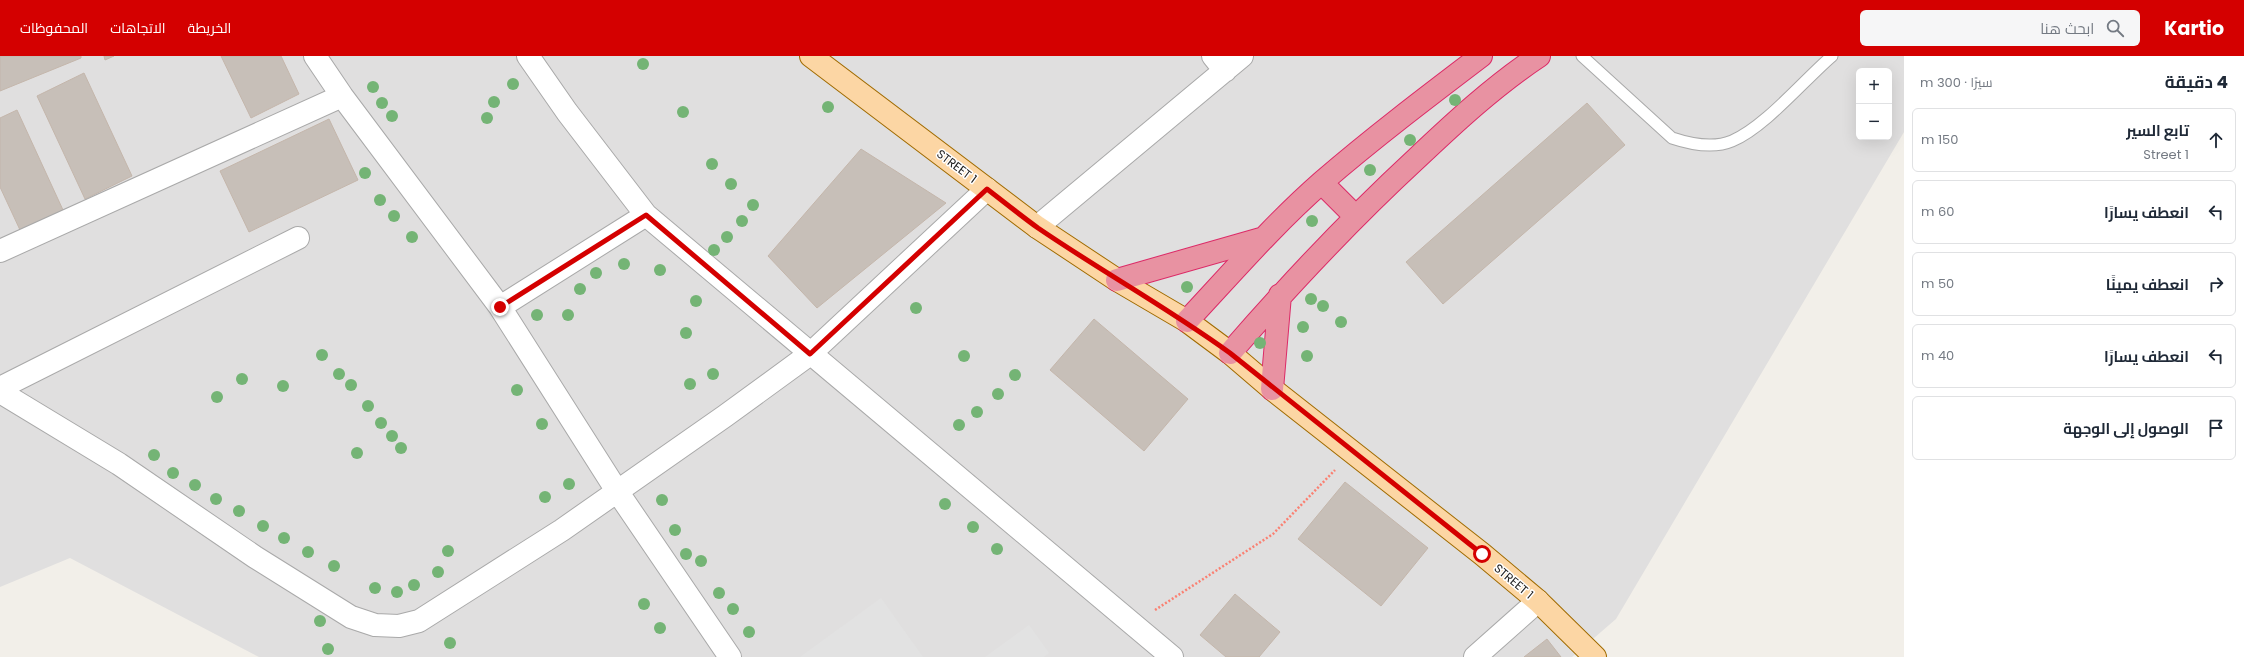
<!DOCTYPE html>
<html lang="ar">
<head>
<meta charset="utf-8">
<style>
	:root { --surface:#fff; --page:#f6f6f7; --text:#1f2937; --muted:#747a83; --line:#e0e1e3; --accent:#d40000 }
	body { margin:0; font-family:Poppins,Cairo,sans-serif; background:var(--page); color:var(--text); direction:rtl }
	.controls { position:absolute; right:12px; top:12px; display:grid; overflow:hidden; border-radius:6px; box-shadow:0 4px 16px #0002 }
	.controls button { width:36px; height:36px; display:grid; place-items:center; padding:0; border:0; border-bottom:1px solid var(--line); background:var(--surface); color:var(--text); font:20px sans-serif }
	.stop { position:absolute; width:12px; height:12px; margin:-9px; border:3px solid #d40000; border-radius:50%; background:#fff }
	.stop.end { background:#d40000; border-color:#fff; box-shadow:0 1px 4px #0008 }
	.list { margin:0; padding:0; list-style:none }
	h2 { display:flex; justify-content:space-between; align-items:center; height:52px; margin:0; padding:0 16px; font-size:17px }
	h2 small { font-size:13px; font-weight:400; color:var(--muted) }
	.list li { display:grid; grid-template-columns:26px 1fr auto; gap:12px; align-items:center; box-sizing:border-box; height:64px; margin:0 8px 8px; padding:0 8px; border:1px solid var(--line); border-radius:6px }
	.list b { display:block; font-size:15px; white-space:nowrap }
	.list p { margin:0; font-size:13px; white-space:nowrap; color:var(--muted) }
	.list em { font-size:13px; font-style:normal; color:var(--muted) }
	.icon { flex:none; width:22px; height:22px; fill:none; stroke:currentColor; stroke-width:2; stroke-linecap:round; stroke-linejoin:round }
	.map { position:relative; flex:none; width:1904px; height:601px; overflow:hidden; direction:ltr }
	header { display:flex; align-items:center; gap:24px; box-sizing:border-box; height:56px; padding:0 20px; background:var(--accent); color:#fff }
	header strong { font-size:19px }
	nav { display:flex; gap:22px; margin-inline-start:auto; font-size:14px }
	.search { width:280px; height:36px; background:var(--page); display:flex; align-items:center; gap:10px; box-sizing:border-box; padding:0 14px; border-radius:6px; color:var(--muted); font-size:15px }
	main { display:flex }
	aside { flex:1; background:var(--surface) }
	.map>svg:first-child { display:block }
	.residential { fill:#e0dfdf; fill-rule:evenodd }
	.parking { fill:#e2e2e2 }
	.building { fill:#c7bfb8; stroke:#c4b6ab }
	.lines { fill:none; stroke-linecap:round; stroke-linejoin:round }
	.service-casing { stroke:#a9a9a9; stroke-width:13 }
	.minor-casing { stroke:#a9a9a9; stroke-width:24 }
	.primary-casing { stroke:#a06b00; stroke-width:24 }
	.motorway-casing { stroke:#dc2a67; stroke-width:24 }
	.path { stroke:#fa8072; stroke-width:2.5; stroke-dasharray:2 2; stroke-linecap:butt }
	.service { stroke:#fff; stroke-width:11 }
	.minor { stroke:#fff; stroke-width:22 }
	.primary { stroke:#fcd6a4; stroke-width:22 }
	.motorway { stroke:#e892a2; stroke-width:22 }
	.tree { fill:#74b475 }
	.route { stroke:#d40000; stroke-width:5 }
	.labels { text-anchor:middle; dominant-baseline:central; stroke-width:3; stroke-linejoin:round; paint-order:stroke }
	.street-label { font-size:12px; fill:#222; stroke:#fff }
</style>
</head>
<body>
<header>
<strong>Kartio</strong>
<div class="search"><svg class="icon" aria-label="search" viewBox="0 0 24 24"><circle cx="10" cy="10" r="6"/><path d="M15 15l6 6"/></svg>ابحث هنا</div>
<nav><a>الخريطة</a><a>الاتجاهات</a><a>المحفوظات</a></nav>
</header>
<main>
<aside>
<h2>4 دقيقة<small>سيرًا · 300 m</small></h2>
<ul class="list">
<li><svg class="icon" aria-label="ahead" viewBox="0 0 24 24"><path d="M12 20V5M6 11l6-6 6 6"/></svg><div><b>تابع السير</b><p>Street 1</p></div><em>150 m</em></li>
<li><svg class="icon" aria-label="left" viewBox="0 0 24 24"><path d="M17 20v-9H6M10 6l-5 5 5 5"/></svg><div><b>انعطف يسارًا</b></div><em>60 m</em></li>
<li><svg class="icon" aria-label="right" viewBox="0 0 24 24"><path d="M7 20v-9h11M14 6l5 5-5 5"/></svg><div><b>انعطف يمينًا</b></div><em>50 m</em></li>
<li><svg class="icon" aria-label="left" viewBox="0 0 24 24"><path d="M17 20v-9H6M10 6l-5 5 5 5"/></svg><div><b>انعطف يسارًا</b></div><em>40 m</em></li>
<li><svg class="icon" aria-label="arrive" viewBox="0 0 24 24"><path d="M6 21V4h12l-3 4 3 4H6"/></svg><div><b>الوصول إلى الوجهة</b></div></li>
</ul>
</aside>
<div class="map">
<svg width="1904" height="601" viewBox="0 0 1904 601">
	<rect width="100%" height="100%" fill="#f2efe9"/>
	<path class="residential" d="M0 0H1904V76L1616 563 1572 601H259L70 502 0 531ZM1859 15H1889V81H1859Z"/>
	<path class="parking" d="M881 542 923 601H800Z
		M1029 569 1049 597 1044 601H985Z"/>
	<path class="building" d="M0 0H81V2L0 35Z
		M104 0H114L105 4Z
		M221 0H281L299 38 251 62Z
		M84 17 132 120 85 143 37 40Z
		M1587 47 1625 89 1443 248 1406 206Z
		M17 54 63 154 20 174 0 131V62Z
		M329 63 358 124 249 176 220 115Z
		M861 93 946 147 817 252 768 200Z
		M1094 263 1188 343 1144 395 1050 314Z
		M1345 426 1428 492 1381 550 1298 483Z
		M1235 538 1280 576 1259 601H1226L1200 579Z
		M1547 583 1561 601H1524Z"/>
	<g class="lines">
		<defs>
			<path id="service" d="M1582 0 1672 82C1690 88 1713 93 1732 85 1765 71 1804 24 1832 0"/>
			<path id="minor" d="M315 0 342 40 500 251 617 435 730 601
				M528 0 567 56 646 159 1172 601
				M1213 0 1225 15
				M1037 171 1242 0
				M0 195 342 40
				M500 251 646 159
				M0 332 298 182
				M0 336 119 408 255 501 351 561 375 569 399 570 419 565 562 474 725 360 810 298 987 133
				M1475 601 1538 545"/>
			<path id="primary" d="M811 0 1037 171 1117 224 1187 265 1230 297 1272 333 1482 498 1538 545 1595 601"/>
			<path id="motorway" d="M1322 127 1355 160
				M1117 224 1264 182
				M1187 265C1231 218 1273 169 1322 126 1373 82 1427 41 1481 0
				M1230 297C1289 229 1350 164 1416 103 1454 67 1495 29 1539 0
				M1272 333 1280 239"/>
		</defs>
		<use href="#service" class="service-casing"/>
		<use href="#minor" class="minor-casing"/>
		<use href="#primary" class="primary-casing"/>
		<use href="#motorway" class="motorway-casing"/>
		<path class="path" d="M1155 554 1273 478 1335 414"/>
		<use href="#service" class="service"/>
		<use href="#minor" class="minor"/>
		<use href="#primary" class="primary"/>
		<use href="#motorway" class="motorway"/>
	</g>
	<g class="tree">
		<circle cx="643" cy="8" r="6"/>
		<circle cx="513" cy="28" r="6"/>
		<circle cx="373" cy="31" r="6"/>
		<circle cx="1455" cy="44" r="6"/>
		<circle cx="494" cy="46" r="6"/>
		<circle cx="382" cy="47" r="6"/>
		<circle cx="828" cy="51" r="6"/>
		<circle cx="683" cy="56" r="6"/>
		<circle cx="392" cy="60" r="6"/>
		<circle cx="487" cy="62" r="6"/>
		<circle cx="1410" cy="84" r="6"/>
		<circle cx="712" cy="108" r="6"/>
		<circle cx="1370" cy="114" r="6"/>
		<circle cx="365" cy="117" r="6"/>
		<circle cx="731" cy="128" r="6"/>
		<circle cx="380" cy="144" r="6"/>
		<circle cx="753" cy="149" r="6"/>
		<circle cx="394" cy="160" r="6"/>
		<circle cx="742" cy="165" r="6"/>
		<circle cx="1312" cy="165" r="6"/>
		<circle cx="412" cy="181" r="6"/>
		<circle cx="727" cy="181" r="6"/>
		<circle cx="714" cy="194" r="6"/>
		<circle cx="624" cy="208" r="6"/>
		<circle cx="660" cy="214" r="6"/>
		<circle cx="596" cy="217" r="6"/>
		<circle cx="1187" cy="231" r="6"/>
		<circle cx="580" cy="233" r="6"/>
		<circle cx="1311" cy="243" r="6"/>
		<circle cx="696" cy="245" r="6"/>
		<circle cx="1323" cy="250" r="6"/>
		<circle cx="916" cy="252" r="6"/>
		<circle cx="537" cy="259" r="6"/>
		<circle cx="568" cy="259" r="6"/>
		<circle cx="1341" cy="266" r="6"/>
		<circle cx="1303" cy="271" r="6"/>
		<circle cx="686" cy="277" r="6"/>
		<circle cx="1260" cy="287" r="6"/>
		<circle cx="322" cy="299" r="6"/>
		<circle cx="964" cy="300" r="6"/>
		<circle cx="1307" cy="300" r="6"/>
		<circle cx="339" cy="318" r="6"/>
		<circle cx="713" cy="318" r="6"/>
		<circle cx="1015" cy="319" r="6"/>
		<circle cx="242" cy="323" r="6"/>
		<circle cx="690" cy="328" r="6"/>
		<circle cx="351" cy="329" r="6"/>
		<circle cx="283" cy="330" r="6"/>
		<circle cx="517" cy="334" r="6"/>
		<circle cx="998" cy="338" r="6"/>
		<circle cx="217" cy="341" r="6"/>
		<circle cx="368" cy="350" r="6"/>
		<circle cx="977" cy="356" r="6"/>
		<circle cx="381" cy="367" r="6"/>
		<circle cx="542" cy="368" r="6"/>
		<circle cx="959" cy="369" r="6"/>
		<circle cx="392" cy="380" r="6"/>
		<circle cx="401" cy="392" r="6"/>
		<circle cx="357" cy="397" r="6"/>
		<circle cx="154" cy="399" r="6"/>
		<circle cx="173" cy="417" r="6"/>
		<circle cx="569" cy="428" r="6"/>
		<circle cx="195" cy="429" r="6"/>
		<circle cx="545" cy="441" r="6"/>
		<circle cx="216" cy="443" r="6"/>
		<circle cx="662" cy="444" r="6"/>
		<circle cx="945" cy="448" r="6"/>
		<circle cx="239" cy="455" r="6"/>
		<circle cx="263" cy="470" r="6"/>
		<circle cx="973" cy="471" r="6"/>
		<circle cx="675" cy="474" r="6"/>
		<circle cx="284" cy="482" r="6"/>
		<circle cx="997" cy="493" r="6"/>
		<circle cx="448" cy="495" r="6"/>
		<circle cx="308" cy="496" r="6"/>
		<circle cx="686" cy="498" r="6"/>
		<circle cx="701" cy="505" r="6"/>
		<circle cx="334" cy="510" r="6"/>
		<circle cx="438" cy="516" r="6"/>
		<circle cx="414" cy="529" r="6"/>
		<circle cx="375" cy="532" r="6"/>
		<circle cx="397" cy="536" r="6"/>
		<circle cx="719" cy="537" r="6"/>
		<circle cx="644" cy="548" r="6"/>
		<circle cx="733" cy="553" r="6"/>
		<circle cx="320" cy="565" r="6"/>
		<circle cx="660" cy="572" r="6"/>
		<circle cx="749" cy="576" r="6"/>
		<circle cx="450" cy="587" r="6"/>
		<circle cx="328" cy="593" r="6"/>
	</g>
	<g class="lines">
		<path class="route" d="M500 251 646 159 810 298 987 133C1004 146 1020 159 1038 172 1101 215 1168 252 1230 297L1482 498"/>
	</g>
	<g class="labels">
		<g class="street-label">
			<text transform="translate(957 110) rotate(37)">STREET 1</text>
			<text transform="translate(1514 525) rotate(40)">STREET 1</text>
		</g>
	</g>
</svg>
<div class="controls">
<button>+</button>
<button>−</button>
</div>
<div class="stop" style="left:1482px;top:498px"></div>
<div class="stop end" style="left:500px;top:251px"></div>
</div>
</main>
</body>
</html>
